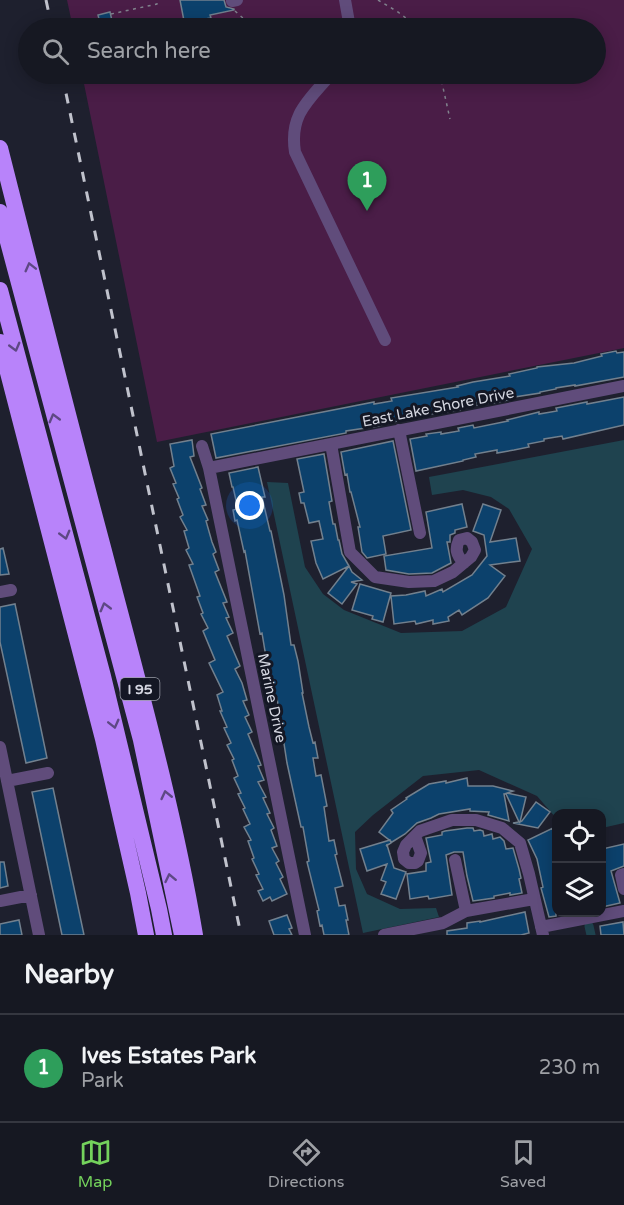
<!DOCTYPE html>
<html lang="en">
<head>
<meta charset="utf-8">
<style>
	:root { --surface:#161822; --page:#23252f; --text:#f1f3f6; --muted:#9ea0a5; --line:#353740; --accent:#74d25c }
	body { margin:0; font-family:"Varela Round",sans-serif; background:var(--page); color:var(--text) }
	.controls { position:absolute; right:18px; bottom:18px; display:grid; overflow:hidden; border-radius:12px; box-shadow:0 3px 15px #0003 }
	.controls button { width:54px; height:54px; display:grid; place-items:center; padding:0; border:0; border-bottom:2px solid var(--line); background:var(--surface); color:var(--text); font:30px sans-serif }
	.you { position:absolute; left:250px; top:506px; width:21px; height:21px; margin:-15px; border:4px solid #fff; border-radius:50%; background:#1a73e8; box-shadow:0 0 0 9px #1a73e833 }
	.badge { display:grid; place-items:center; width:39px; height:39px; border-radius:50%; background:var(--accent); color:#fff; font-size:20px; font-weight:700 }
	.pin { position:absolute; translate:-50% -50px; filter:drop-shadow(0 2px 3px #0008) }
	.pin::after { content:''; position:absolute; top:32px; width:21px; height:18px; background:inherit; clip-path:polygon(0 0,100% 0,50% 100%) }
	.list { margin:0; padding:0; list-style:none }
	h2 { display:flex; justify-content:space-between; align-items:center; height:78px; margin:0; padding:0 24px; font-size:26px }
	h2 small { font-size:20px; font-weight:400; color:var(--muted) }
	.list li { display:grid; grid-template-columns:39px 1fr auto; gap:18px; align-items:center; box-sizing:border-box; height:108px; padding:0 24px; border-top:2px solid var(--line) }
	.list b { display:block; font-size:22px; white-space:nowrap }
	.list p { margin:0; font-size:20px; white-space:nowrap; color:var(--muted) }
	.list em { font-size:20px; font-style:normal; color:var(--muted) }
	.icon { flex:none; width:33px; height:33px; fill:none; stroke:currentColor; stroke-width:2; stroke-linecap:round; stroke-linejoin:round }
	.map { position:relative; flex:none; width:624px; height:935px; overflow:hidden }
	.search { position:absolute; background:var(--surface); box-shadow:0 3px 15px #0003; left:18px; right:18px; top:18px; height:66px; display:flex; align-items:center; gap:15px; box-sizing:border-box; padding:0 21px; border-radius:33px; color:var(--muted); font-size:22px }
	.sheet { height:186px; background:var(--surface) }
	nav { display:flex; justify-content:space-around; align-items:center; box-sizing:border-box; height:84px; border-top:2px solid var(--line); background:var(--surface); font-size:16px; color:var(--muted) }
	nav a { display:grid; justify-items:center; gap:3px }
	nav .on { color:var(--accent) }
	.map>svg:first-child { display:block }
	.green { fill:#4a1d47 }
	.water { fill:#1f434f }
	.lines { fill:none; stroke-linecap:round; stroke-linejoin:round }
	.canal { stroke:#1f434f; stroke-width:9 }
	.building { fill:#0c416c; stroke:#72808e; stroke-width:1.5 }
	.path { stroke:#81838e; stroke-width:1.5; stroke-dasharray:3 4.5; stroke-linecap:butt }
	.minor { stroke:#604c7b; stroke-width:12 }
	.highway { stroke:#b883fa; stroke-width:16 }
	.rail { stroke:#c0c2cc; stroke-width:3; stroke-dasharray:10 10; stroke-linecap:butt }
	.oneway { stroke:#5e4884 }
	.labels { text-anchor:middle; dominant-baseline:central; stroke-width:6; stroke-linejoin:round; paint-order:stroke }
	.shield { fill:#141724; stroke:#9b9da8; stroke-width:1.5 }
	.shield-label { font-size:14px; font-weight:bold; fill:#d5d7e1 }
	.street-label { font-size:15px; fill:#d5d7e1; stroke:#141724 }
</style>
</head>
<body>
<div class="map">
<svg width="624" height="935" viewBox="0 0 624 935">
	<rect width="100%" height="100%" fill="#1e202e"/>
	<path class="green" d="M67 0H624V348L157 442 82 74H596V28H73Z"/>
	<path class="water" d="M624 440V823L602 828V814H556V818L537 796 479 770 423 776 373 815 355 832 356 869 367 894 400 909 436 908 439 917 363 933 267 482 288 483 305 567 323 594 344 610 401 633 462 631 506 607 532 549 509 509 491 497 463 490 432 495 429 477Z"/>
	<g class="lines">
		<path class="canal" d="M589 926 591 935"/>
	</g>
	<path class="building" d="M180 0H224L226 7 234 9V10L210 15 211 18 193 21V19L184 21Z
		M110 12 113 25 101 27 98 15Z
		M616 351 617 353 624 352V377L575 386V385L556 388V389L540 392V393L508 398V400L493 403V402L477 405V403L459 407 460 410 410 417V419L385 423 379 426 346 431V433L216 458 211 434 374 402V404L392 401 391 398 458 387 457 386 473 382 510 376 509 374 537 368V367L574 363 602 356 601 354Z
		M624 397V425L563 439 562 436 544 439V441L528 444 529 447 514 450 497 453V450L475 454 476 457 463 460V461L416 471 410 439 427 436 426 434 441 432V434L459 431 458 428 473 425 474 428 508 421 507 420 539 412V414L557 411 556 408 587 402V404Z
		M192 440 194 456 190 457 202 488 200 489 206 505 202 506 208 520 206 521 212 542 216 552 213 554 219 570 215 572 227 602 223 603 229 617 226 618 233 633 227 636 240 666 235 669 242 683 247 700 243 701 249 715 245 717 252 732 248 734 261 765 258 766 264 780 258 782 266 797 263 798 270 813 267 814 274 828 271 830 277 846 272 848 279 861 276 863 283 877 280 879 287 894 272 901 270 897 263 901 258 891 263 889 256 875 259 874 252 859 254 858 248 841 251 840 244 827 250 824 243 809 245 808 238 794 241 793 234 778 238 776 232 760 234 759 227 745 231 743 224 728 227 727 220 711H222L217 695 223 692 209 663 215 660 203 631 208 628 201 614 203 613 197 597 200 596 189 565 193 564 186 550 189 548 184 531 187 530 180 517 183 515 177 499 179 498 173 484 176 483 170 468 174 466 170 444Z
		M393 441 411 530 383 536 386 554 367 558 362 552 358 527H360L351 492H350L347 474 345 475 341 452Z
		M324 454 332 501 329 502 333 524H335L338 540H339L342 554 349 566 323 579 316 563 311 541 323 539 319 521 309 523 304 503H301L299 493 304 492 297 459Z
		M258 467 265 497H262L270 531H271L284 595 291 645H294L298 661 303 693H302L309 727 313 743 315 742 318 758H313L316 776 321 775 327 806 324 807 329 841 334 840 337 854 335 855 343 886 335 888 339 906 345 905 348 920H346L349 935H324L322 925 320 926 317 911 319 910 307 862 309 861 303 827H301L287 763 277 698H275L269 665H268L265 651 262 633 260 634 245 551 244 552 237 520 235 521 233 510 238 509 233 487H232L229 473Z
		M462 504 467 527 455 530V533L450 535V542H447L451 563 432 573 409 574 386 570 384 556 432 548 426 512Z
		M483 504 501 510 490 542 516 538 520 561 490 565 505 576 488 598 462 615 459 610 448 617 449 621 433 624V620L416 624 415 621 394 624 391 596 406 595 425 591 426 596 442 589 443 592 472 575 487 556 484 535 473 531Z
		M3 548 9 574 0 575V549Z
		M349 566 352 572 362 580 351 582 357 584 342 604 328 593Z
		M360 584 391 593 383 622 372 619 373 616 352 610Z
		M15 604 47 758 26 763 0 642V607Z
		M467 778 468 786H493L513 791 507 793 526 797 520 822 522 821 536 802 550 812 538 828 513 823 519 822 506 794H504L509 821 488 815 489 812 470 811V809L439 814 431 818 417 823 405 834 392 842 379 832 393 813 391 810 407 799 406 798 429 784 446 781V783Z
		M53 788 70 869 84 935H62L32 792Z
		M467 828H473L474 831 480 830 483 831 484 836 492 834 493 839 500 837 504 841 506 849 513 848 519 869 521 878 519 879 522 893 510 895V893L494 896V898L473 901 467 876 463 852H454L446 855 452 895 429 899 428 896 410 899 407 874 426 871V863L431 862 426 838 442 835V832L445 831Z
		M553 828 556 834V916L549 917 541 888 543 887 537 859 528 840Z
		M390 840 391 843 386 846 387 845 394 868 406 872 396 899 381 894 386 882 381 880 387 864 367 871 360 849Z
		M624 844V866L611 871 620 903 602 907V849Z
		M0 862H4L8 886 0 888Z
		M525 912 529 933 521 935H447V931L467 928V923L480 921V922Z
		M287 915 292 928 289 929 292 935H274L269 921Z
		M19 920 22 935H0V924Z
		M623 922 624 935H601L600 926Z"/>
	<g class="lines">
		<path class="path" d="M378 0 398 12 419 28
			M235 11 254 28
			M111 14 157 4 156 0
			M440 74 450 119"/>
		<path class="minor" d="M345 0 350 28
			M232 1 237 0
			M331 74C309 100 289 114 295 152L385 340
			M399 430 420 533
			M331 444 350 552 375 577 409 582 434 581 453 572 471 557 475 550 472 542 467 538 459 540C455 549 456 555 464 563
			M202 446 209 468 624 386
			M209 468 305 935
			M0 592 11 590
			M0 747 39 935
			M7 781 48 773
			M415 836 421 853 418 861 415 863H409L404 859 403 852 406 845 420 831 452 820H476L502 828 520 843 529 874 543 935
			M455 860 466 911
			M624 874 621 875 624 889
			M0 901 31 895
			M541 927 624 911
			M384 935 443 923 466 911 534 899"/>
		<path class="highway" d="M0 148C34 282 68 417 104 551 137 678 173 805 195 935
			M0 212 141 740 182 935
			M0 290 103 676 159 909 164 935
			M0 342 103 739 138 893 146 935"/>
		<path class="rail" d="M46 0 52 28
			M62 74 241 935"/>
	</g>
	<defs><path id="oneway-chevron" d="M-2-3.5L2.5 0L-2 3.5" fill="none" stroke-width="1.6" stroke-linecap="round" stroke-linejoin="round" transform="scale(1.5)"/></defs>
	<g class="oneway">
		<use href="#oneway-chevron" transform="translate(30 267) rotate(-104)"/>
		<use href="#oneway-chevron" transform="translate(15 347) rotate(75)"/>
		<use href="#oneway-chevron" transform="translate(54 418) rotate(-105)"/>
		<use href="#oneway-chevron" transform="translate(65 535) rotate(75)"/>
		<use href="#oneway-chevron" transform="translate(105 607) rotate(-105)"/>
		<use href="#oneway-chevron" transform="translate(114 724) rotate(76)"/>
		<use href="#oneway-chevron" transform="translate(166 795) rotate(-103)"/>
		<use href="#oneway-chevron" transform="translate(170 878) rotate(-102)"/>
	</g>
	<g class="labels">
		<rect class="shield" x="120.5" y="678" width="39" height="22" rx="4.5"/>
		<g class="shield-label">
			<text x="140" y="689">I 95</text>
		</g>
		<g class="street-label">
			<text transform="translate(438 407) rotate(-11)">East Lake Shore Drive</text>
			<text transform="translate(272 698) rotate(78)">Marine Drive</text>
		</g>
	</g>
</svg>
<div class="controls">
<button><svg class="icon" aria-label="locate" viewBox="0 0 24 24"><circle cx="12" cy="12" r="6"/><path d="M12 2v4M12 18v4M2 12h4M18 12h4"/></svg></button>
<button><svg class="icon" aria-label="layers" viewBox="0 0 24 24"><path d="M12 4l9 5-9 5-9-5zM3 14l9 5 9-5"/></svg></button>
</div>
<div class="you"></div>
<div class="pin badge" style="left:367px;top:211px;background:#2e9e5b">1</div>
<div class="search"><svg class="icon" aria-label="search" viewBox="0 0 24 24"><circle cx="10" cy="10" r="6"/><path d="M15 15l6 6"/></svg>Search here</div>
</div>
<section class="sheet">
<h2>Nearby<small></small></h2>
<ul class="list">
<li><span class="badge" style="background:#2e9e5b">1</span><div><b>Ives Estates Park</b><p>Park</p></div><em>230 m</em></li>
</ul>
</section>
<nav>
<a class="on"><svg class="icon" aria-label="map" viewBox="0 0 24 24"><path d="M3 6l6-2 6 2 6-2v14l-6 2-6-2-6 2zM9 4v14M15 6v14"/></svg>Map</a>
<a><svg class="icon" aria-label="directions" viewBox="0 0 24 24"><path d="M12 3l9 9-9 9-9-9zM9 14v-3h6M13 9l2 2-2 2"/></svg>Directions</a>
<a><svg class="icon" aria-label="saved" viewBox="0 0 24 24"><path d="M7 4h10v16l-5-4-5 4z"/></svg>Saved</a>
</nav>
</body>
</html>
